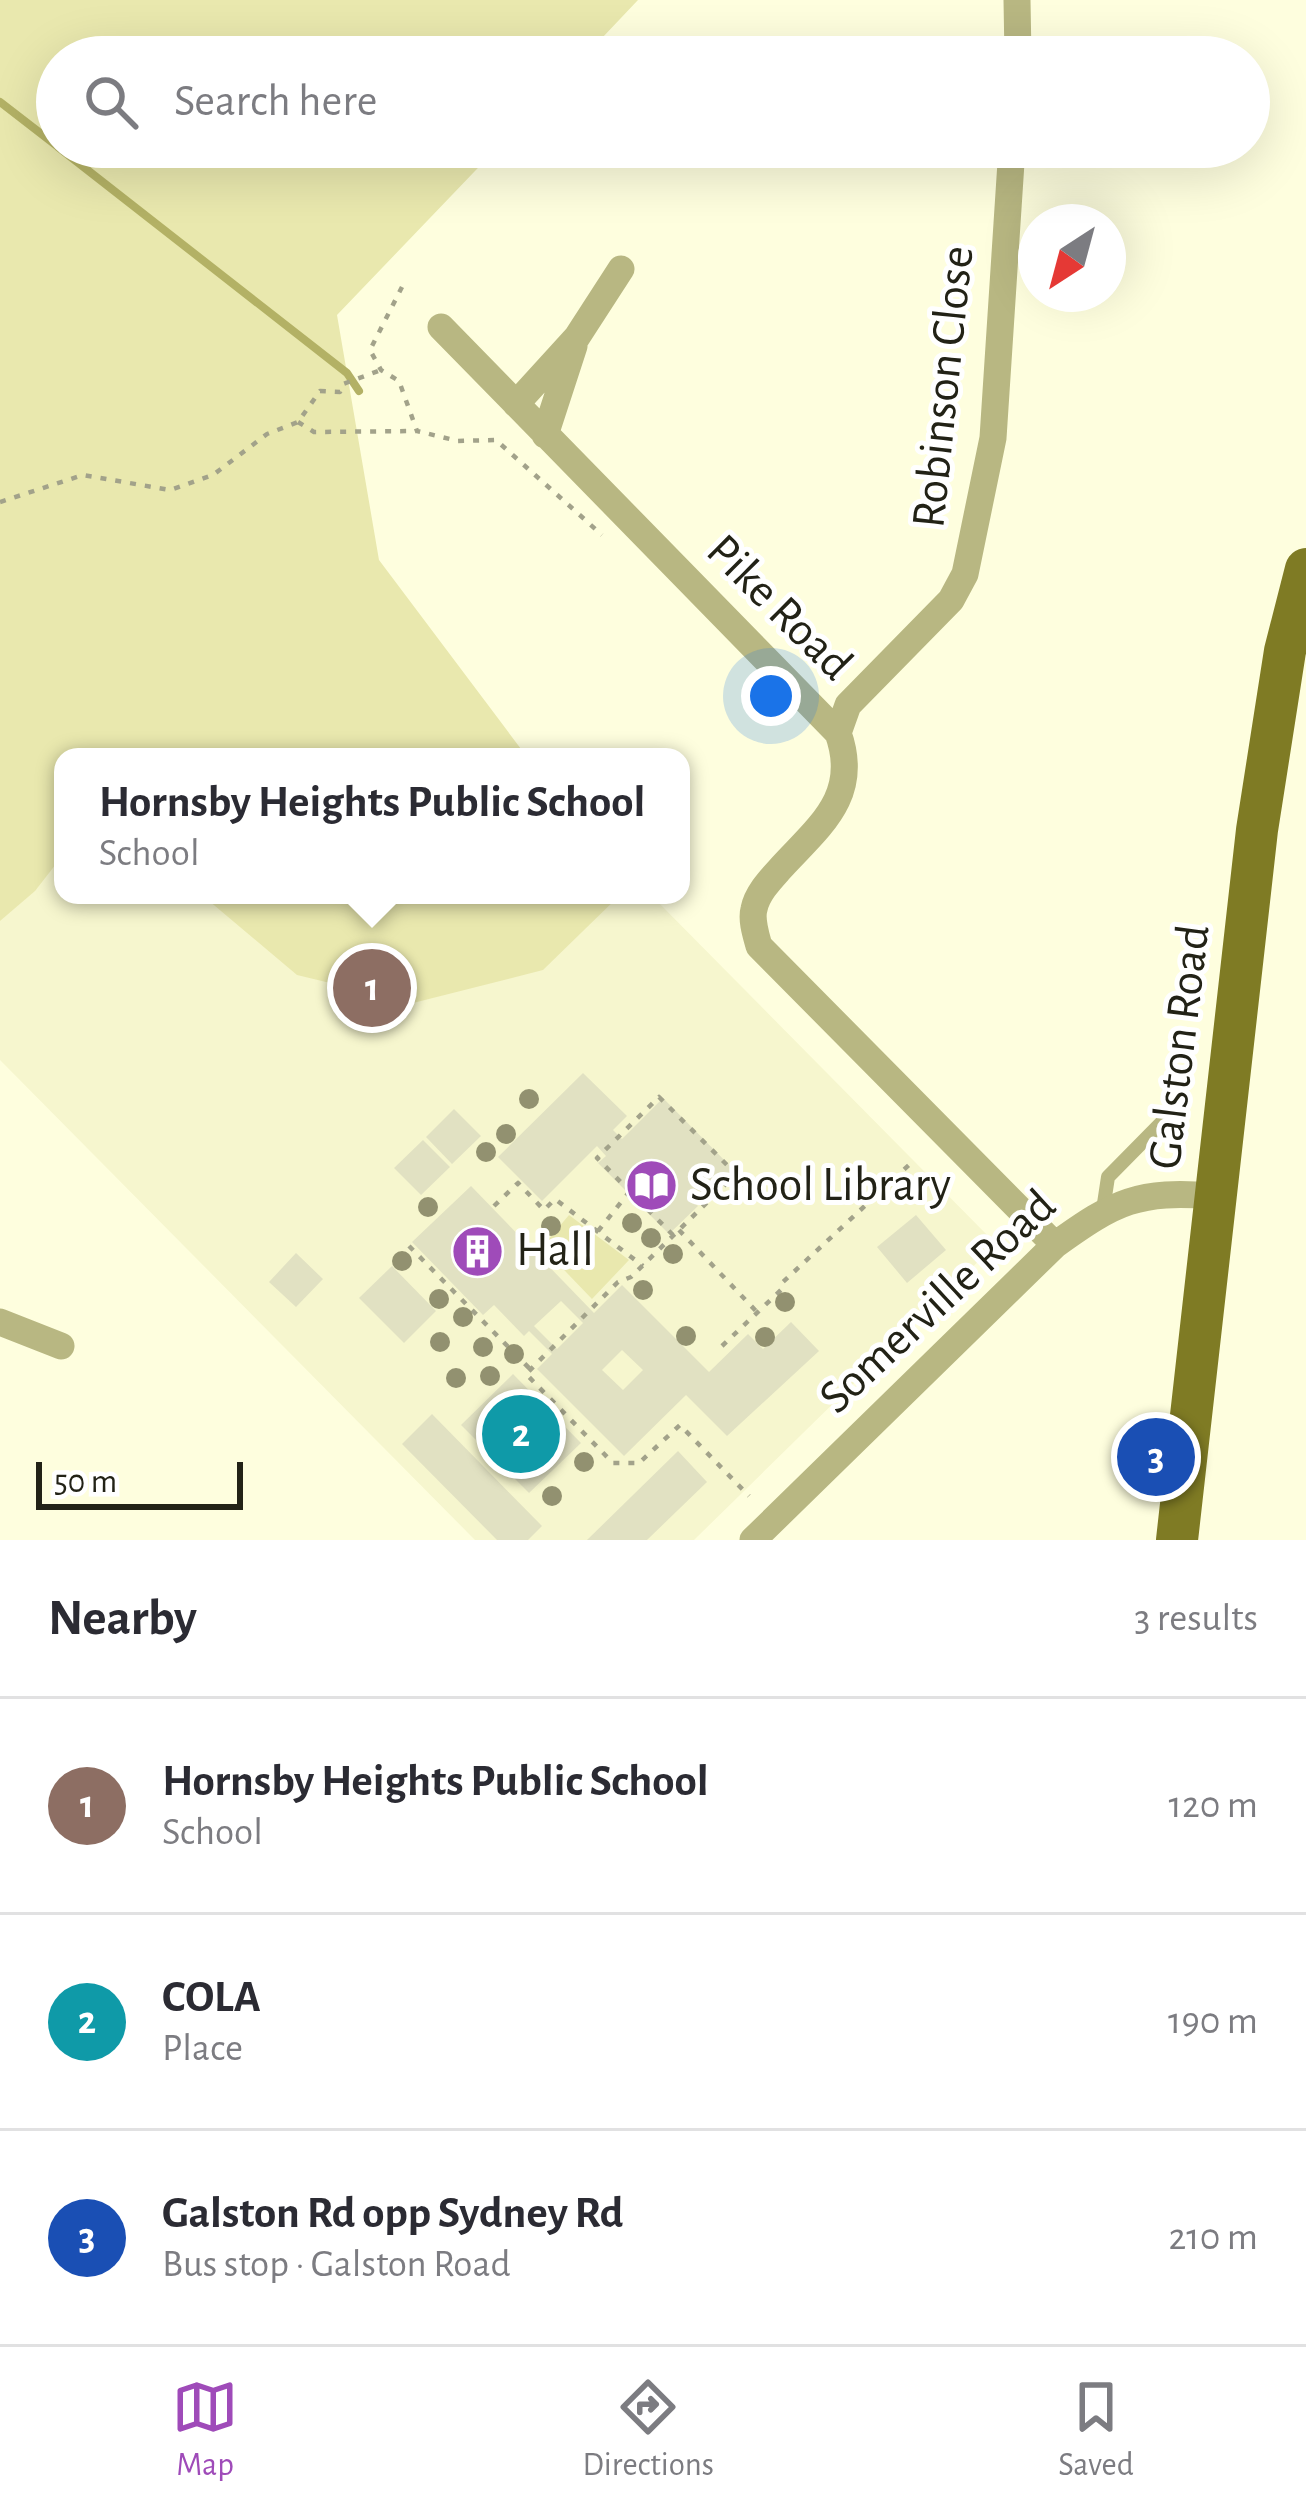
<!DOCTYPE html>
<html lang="en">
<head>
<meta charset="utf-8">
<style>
	:root { --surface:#fff; --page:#f7f7f7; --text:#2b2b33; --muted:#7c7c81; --line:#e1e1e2; --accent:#9f4bb9 }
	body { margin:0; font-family:"Alegreya Sans",sans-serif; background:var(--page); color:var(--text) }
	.compass { position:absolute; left:1018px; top:204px; width:108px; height:108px; border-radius:50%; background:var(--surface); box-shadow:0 12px 48px #0002; rotate:216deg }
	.scale { position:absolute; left:36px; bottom:30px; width:207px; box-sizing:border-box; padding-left:12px; border:6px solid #222216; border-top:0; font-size:33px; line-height:42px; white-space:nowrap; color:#222216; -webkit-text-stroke:9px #fff; paint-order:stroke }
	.you { position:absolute; left:771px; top:696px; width:42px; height:42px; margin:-30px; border:9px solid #fff; border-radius:50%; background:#1a73e8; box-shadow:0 0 0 18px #1a73e833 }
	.badge { display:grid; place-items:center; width:78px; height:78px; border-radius:50%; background:var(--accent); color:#fff; font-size:39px; font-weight:700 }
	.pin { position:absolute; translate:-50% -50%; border:6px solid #fff; box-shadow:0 3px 12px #0006 }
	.popup { position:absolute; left:54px; top:748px; width:636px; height:156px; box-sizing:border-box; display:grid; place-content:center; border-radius:24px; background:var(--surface); filter:drop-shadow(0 3px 9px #0005); font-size:39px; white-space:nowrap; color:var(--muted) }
	.popup b { font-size:45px; color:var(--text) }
	.popup::after { content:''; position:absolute; left:50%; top:100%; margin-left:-24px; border:24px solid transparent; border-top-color:var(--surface) }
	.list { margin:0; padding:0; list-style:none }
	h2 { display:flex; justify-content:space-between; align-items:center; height:156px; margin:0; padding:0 48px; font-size:51px }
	h2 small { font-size:39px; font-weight:400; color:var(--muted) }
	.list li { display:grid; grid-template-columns:78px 1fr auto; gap:36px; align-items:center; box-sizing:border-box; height:216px; padding:0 48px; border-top:3px solid var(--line) }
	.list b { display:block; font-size:45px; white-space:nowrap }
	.list p { margin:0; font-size:39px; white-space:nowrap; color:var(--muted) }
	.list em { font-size:39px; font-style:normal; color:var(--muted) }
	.icon { flex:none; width:66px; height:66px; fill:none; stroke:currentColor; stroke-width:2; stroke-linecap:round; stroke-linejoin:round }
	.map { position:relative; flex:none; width:1306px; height:1540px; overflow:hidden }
	.search { position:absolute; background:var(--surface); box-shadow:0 12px 48px #0002; left:36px; right:36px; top:36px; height:132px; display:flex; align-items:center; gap:30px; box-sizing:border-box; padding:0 42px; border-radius:66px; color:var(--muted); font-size:45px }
	.sheet { height:804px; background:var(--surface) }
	nav { display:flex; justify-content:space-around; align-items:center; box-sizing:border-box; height:168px; border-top:3px solid var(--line); background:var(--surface); font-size:33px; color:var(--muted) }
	nav a { display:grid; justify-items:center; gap:6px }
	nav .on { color:var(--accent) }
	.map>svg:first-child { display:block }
	.built { fill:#f6f6ce }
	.green { fill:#e9e8ae }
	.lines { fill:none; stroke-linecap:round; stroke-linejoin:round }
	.stream { stroke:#b3b165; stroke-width:8 }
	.building { fill:#e1e1c2; fill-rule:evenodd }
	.path { stroke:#a2a28a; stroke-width:4.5; stroke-dasharray:6 9; stroke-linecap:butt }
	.lane { stroke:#b8b782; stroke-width:14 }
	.street { stroke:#b8b782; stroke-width:27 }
	.primary { stroke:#7f7b24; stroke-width:42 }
	.tree { fill:#929170 }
	.labels { text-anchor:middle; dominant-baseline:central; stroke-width:10; stroke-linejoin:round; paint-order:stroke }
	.street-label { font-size:48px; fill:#222216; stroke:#fff }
	.poi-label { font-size:48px; fill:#222216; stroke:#fff; text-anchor:start }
</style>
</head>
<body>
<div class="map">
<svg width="1306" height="1540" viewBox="0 0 1306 1540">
	<rect width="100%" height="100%" fill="#fefede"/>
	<path class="built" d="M0 719 63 757V895H651L996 1244 694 1540H475L0 1060Z"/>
	<path class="green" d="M0 0H638L584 57H57V147H498L337 315 379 560 527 757H63V855L35 891 0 921Z
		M202 895H620L543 970 413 1003 297 975Z
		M569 1215 629 1260 592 1299 542 1247Z"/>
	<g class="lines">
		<path class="stream" d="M0 102 57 146
			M58 147 347 373 359 391"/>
	</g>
	<path class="building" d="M583 1073 627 1116 613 1130 622 1139 663 1098 734 1170 706 1198 698 1190 690 1198 698 1206 669 1234 598 1163 606 1156 597 1146 542 1201 498 1157Z
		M454 1109 481 1136 452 1164 426 1137Z
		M423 1140 450 1167 421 1195 394 1168Z
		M471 1186 594 1313 622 1285 709 1372 748 1334 763 1349 791 1322 819 1351 727 1436 686 1395 624 1456 537 1369 552 1354 529 1331 524 1336 494 1305 483 1315 412 1242ZM561 1301 583 1323 557 1349 534 1326ZM622 1350 643 1370 623 1390 602 1370Z
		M916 1215 946 1250 907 1283 877 1247Z
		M296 1253 323 1279 296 1307 269 1282Z
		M392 1266 436 1311 404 1343 359 1298Z
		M513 1374 581 1443 529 1493 461 1425Z
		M432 1414 542 1526 528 1540H497L402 1444Z
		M678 1451 707 1482 647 1540H587Z"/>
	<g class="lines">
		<path class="path" d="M402 287 370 350 381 370 399 381 417 431 458 441 496 440 602 535
			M298 422 314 432 416 431
			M0 502 83 475 170 490 213 475 267 434 298 422 320 391 340 392 343 384 381 370
			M494 1206 518 1183 544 1210 555 1199 643 1266
			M679 1230 757 1312
			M598 1231 630 1191
			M673 1235 597 1158 659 1097 736 1174 631 1277 618 1282 526 1374 613 1463H639L680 1425 749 1496
			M409 1246 530 1369
			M722 1346 781 1290 783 1282 911 1163"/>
		<path class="lane" d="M1103 1210 1108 1177 1176 1108"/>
		<path class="street" d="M1017 0 1018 57
			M441 327 838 733C861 797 818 827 779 870 769 881 757 894 754 909 751 920 756 935 759 946L1055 1245
			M516 404 577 337 621 269
			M545 435 574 346
			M838 733 848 705 951 600 965 574 993 438 1012 147
			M0 1322 61 1346
			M753 1540 1055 1245C1116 1201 1138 1190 1214 1196"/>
		<path class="primary" d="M1177 1540 1257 830 1285 651 1306 569"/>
	</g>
	<g class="tree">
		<circle cx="529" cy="1099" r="10"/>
		<circle cx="506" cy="1134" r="10"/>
		<circle cx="486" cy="1152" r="10"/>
		<circle cx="428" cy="1207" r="10"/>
		<circle cx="632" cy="1223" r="10"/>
		<circle cx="551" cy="1226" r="10"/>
		<circle cx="651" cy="1238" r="10"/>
		<circle cx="673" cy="1254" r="10"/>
		<circle cx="402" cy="1261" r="10"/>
		<circle cx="643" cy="1290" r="10"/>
		<circle cx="439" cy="1299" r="10"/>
		<circle cx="785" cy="1302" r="10"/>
		<circle cx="463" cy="1317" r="10"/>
		<circle cx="686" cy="1336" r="10"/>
		<circle cx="765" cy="1337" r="10"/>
		<circle cx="440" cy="1342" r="10"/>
		<circle cx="483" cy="1347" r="10"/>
		<circle cx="514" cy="1354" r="10"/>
		<circle cx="490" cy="1376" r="10"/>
		<circle cx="456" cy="1378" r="10"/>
		<circle cx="584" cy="1462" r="10"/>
		<circle cx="552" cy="1496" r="10"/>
	</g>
	<defs>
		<symbol id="library-disc" viewBox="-11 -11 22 22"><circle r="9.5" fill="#9f4bb9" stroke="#fff"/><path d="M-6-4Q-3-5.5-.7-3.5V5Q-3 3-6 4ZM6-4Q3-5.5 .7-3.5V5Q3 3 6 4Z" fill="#fff"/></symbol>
		<symbol id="building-disc" viewBox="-11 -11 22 22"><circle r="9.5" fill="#9f4bb9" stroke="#fff"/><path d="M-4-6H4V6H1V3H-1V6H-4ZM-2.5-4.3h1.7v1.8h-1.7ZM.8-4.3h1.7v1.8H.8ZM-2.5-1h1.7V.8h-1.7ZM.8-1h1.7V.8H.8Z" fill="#fff"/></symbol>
	</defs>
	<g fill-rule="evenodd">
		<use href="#library-disc" x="622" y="1156" width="59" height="59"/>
		<use href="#building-disc" x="448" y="1222" width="59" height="59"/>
	</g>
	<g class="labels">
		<g class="street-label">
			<text transform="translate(944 387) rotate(-84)">Robinson Close</text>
			<text transform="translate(779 608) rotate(45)">Pike Road</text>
			<text transform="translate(1180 1047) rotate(-83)">Galston Road</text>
			<text transform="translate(938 1302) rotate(-43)">Somerville Road</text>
		</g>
		<g class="poi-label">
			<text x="690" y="1186">School Library</text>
			<text x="516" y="1251">Hall</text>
		</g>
	</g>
</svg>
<svg class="compass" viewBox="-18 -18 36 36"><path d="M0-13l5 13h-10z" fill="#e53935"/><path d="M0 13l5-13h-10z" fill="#7c7c81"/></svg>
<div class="scale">50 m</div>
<div class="you"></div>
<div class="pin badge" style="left:372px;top:988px;background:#8d6e63">1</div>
<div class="popup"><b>Hornsby Heights Public School</b>School</div>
<div class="pin badge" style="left:521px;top:1434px;background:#0f9aa8">2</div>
<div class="pin badge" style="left:1156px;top:1457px;background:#1a4fb4">3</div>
<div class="search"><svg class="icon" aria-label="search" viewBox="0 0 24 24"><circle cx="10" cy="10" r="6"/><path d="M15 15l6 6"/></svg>Search here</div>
</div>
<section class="sheet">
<h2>Nearby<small>3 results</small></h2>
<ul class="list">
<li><span class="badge" style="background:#8d6e63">1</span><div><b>Hornsby Heights Public School</b><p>School</p></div><em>120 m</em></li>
<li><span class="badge" style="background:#0f9aa8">2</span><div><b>COLA</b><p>Place</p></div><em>190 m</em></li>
<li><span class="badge" style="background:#1a4fb4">3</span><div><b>Galston Rd opp Sydney Rd</b><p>Bus stop · Galston Road</p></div><em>210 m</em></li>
</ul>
</section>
<nav>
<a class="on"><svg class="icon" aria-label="map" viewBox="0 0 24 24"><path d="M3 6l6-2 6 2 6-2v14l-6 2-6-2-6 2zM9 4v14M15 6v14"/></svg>Map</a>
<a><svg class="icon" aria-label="directions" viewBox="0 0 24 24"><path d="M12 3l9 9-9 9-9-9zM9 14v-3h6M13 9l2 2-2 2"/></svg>Directions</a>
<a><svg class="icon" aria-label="saved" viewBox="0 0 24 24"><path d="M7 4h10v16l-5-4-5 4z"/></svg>Saved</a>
</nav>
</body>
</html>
